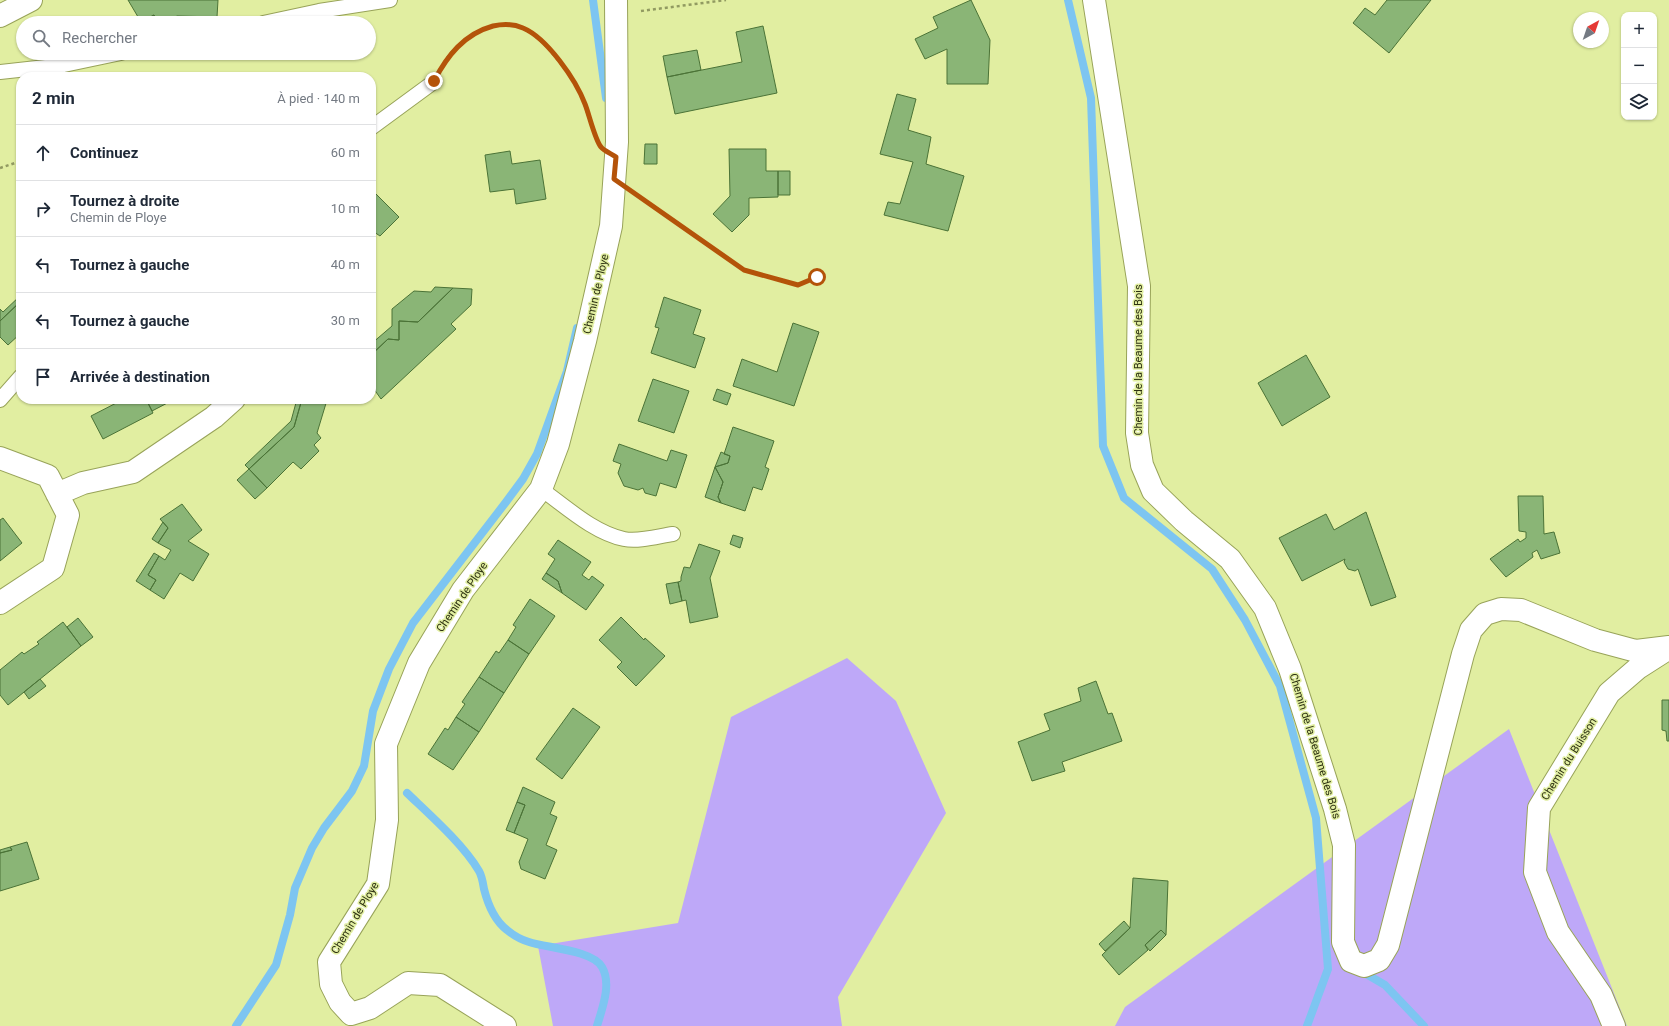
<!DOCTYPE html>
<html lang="fr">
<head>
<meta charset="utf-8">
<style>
	:root { --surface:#fff; --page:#f6f6f7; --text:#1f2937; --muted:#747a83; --line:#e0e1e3 }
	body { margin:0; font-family:Roboto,sans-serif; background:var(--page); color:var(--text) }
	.controls { position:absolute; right:12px; top:12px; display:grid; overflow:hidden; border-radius:8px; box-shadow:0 1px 3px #0004 }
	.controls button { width:36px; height:36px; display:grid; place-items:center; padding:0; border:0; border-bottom:1px solid var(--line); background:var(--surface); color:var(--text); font:20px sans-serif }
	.compass { position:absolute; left:1573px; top:12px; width:36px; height:36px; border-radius:50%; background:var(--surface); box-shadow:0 1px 3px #0004; rotate:40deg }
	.stop { position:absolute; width:12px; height:12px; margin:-9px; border:3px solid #b45309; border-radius:50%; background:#fff }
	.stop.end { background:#b45309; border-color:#fff; box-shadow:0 1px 4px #0008 }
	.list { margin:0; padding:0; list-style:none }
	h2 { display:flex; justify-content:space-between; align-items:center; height:52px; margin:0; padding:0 16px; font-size:17px }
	h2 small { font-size:13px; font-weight:400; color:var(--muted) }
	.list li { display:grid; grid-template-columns:26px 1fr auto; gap:12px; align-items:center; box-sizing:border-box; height:56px; padding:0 16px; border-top:1px solid var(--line) }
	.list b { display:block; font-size:15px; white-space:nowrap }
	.list p { margin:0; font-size:13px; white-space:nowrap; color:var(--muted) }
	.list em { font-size:13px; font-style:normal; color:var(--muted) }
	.icon { flex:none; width:22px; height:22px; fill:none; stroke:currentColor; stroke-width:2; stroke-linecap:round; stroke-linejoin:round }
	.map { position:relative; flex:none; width:1669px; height:1026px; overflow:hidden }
	.search { position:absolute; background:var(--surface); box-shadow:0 1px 3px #0004; left:16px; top:16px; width:360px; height:44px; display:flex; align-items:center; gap:10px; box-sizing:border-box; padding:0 14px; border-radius:22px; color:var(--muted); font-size:15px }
	.panel { position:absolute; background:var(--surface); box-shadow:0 1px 3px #0004; left:16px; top:72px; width:360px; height:332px; border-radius:16px }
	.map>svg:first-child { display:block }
	.green { fill:#bea8f8 }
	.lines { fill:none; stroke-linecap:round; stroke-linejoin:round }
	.stream { stroke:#7dc5f1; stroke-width:8 }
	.building { fill:#8ab576; stroke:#4b7337 }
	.lane-casing { stroke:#98a359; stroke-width:16 }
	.street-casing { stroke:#98a359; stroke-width:24 }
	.path { stroke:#919a61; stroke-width:2.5; stroke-dasharray:3 3; stroke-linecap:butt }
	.lane { stroke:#fff; stroke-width:14 }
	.street { stroke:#fff; stroke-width:22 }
	.route { stroke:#b45309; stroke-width:5 }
	.labels { text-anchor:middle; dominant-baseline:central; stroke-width:3; stroke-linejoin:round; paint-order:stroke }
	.street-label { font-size:11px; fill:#2d3112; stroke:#e1eea1 }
</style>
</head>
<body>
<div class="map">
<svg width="1669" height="1026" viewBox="0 0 1669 1026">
	<rect width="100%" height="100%" fill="#e1eea1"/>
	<path class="green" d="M847 658 896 701 946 813 838 997 842 1026H553L538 946 678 923 731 717Z
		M1509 729 1627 1026H1115L1125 1007Z"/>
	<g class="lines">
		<path class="stream" d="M593 0 606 98
			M1068 0 1091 98 1103 446 1124 498 1212 569 1245 620 1280 686 1316 818 1328 969 1307 1026
			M407 793C430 815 463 844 479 871 482 876 483 883 484 889 488 905 494 920 507 930 513 935 522 940 529 942 547 948 592 950 602 967 612 984 602 1009 597 1026
			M1361 971 1385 985 1424 1026
			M236 1026 276 965 290 915 295 888 312 848 324 828 352 791 364 766 373 711 389 669 413 623 506 502 523 479 537 454 567 371 577 328"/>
	</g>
	<path class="building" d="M128 0H218L217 17 177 16 165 23H158L154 15 141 22Z
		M971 0 990 40 988 84H947V49L925 59 915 39 938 28 933 17Z
		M1387 0H1431L1389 53 1353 23 1365 8 1375 15Z
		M154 15 158 23H141V22Z
		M763 26 777 93 675 114 667 77 742 62 736 32Z
		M697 50 701 70 667 77 663 56Z
		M897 94 916 99 908 130 931 137 926 164 964 176 948 231 884 215 888 202 900 204 913 162 880 154Z
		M645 144H657V164H644Z
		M729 149H766V171H778V197L749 198V215L732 232 713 214 730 196Z
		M510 151 512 164 540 160 546 199 516 204 514 189 490 192 485 155Z
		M778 171H790V195H778Z
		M371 189 399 217 380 236 371 230Z
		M435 287 453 288 418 322 399 321V340L388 339 371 355V344L392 326V309L414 291 431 292Z
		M453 288 472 289 471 305 451 324 456 329 381 399 371 385V355L388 339 399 340V321L418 322Z
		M21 295V301L0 321V309L3 312Z
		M664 297 701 310 693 334 705 338 695 368 651 353 659 328 655 327Z
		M21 301V333L8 345 0 337V321Z
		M793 323 819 332 794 406 733 386 742 359 777 372Z
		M1306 355 1330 397 1282 426 1258 383Z
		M653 379 689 391 674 433 638 421Z
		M717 389 731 394 727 405 713 400Z
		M124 399H146L153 413 103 439 91 416Z
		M146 399H175L152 411Z
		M297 399H302L294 427 249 469 245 465 291 421Z
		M302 399 327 400 317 433 321 438 314 445 319 451 301 469 293 462 267 488 249 469 294 427Z
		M733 427 774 441 765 467 769 469 762 490 753 487 745 511 721 503 718 497 723 482 715 467 728 463 730 456 724 454Z
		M619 444 667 461 671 450 687 455 676 488 660 483 656 496 645 493 643 488 638 490 624 486 618 473 621 464 613 461Z
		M721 452 730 456 728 463 715 467Z
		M715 467 723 482 718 497 721 503 705 497Z
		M249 469 267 488 255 499 237 480Z
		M1518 496H1543L1544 534 1554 532 1560 553 1541 559 1537 550 1532 553 1533 557 1506 577 1490 559 1518 539 1520 542 1526 538V532L1519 531Z
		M182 504 202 530 188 541 209 554 193 581 180 573 164 599 150 590 156 580 148 575 159 556 165 560 171 550 158 543 168 528 160 519Z
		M1366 512 1396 597 1371 606 1358 569 1355 571 1348 569 1344 562 1345 559 1302 581 1279 538 1326 514 1334 530Z
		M3 518 22 543 0 561V520Z
		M163 522 168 528 158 543 152 539Z
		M733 535 743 538 740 548 730 544Z
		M558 540 591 562 582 575 589 580 592 576 604 585 586 610 562 593 558 581 546 573 555 559 548 554Z
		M699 544 720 551 710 578 718 617 690 623 686 600 682 601 678 582 681 581V577L684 567 690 568Z
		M154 553 159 556 148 575 156 580 150 590 136 581Z
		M546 573 558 581 562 593 542 579Z
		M678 582 682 601 670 604 666 584Z
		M530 599 555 616 529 654 508 640 516 627 513 625Z
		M621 617 644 640 645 638 665 656 636 686 617 667 622 662 599 640Z
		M78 618 93 637 81 646 67 627Z
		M63 622 81 646 8 705 0 695V670L22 652 24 654 39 644 37 642Z
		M508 640 529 654 504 693 479 677 496 651 499 653Z
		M479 677 504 693 479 732 456 717 465 704 462 702Z
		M40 679 46 686 29 699 24 692Z
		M1096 681 1108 714 1112 713 1122 741 1062 762 1065 771 1032 781 1018 742 1050 730 1044 714 1081 701 1078 688Z
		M1662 700H1669V741H1667L1666 731 1662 730Z
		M573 708 600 727 562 779 536 759Z
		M456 717 479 732 453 770 428 754 445 728 448 730Z
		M523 787 555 802 550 814 557 817 546 845 557 850 545 879 521 869 519 862 528 839 514 833 525 805 517 802Z
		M517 802 525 805 514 833 506 830Z
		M27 842 39 879 0 891V853L12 850 10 847Z
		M10 847 12 850 0 853V850Z
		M1133 878 1168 881 1166 935 1161 930 1145 945 1148 950 1119 975 1102 955 1130 928Z
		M1124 921 1130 928 1105 951 1099 944Z
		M1161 930 1166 935 1150 951 1145 945Z"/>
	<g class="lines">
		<defs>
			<path id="lane" d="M263 23 319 11 390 0
				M0 72 64 65 121 53
				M371 128 435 81
				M0 400 21 376
				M541 489C565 506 594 533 624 539 639 542 659 536 673 534"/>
			<path id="street" d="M1094 0 1139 286 1137 433 1142 465 1153 491 1184 521 1230 559 1265 608 1290 669 1335 809 1344 845 1343 942 1351 961 1364 966 1379 960 1388 945 1463 654 1471 630 1485 614 1501 609 1521 610 1595 640 1636 651 1669 647
				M0 16 31 0
				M0 458 48 476 68 515 53 568 0 603
				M57 494 83 483 133 472 214 417 234 399
				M505 1026 440 985 408 983 370 1008 351 1014 340 1002 331 984 329 962 378 884 387 820 386 744 419 663 463 590 541 489 558 444 585 341 611 226 617 142 616 0
				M1614 1026 1601 995 1558 932 1535 872 1539 808 1609 693 1638 668 1666 650"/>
		</defs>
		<use href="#lane" class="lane-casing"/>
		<use href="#street" class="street-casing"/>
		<path class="path" d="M641 11 726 0
			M444 63C451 50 467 37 480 31 517 13 539 36 561 64 567 72 574 80 578 89 584 100 586 112 591 123
			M0 168 21 161
			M638 195 745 270 798 285 817 277"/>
		<use href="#lane" class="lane"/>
		<use href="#street" class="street"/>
	</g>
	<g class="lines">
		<path class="route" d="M434 81C447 56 464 34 493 26 502 24 514 24 523 28 547 38 576 80 585 104 589 114 595 140 601 147 604 151 612 154 616 157L614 179 744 270 798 285 817 277"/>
	</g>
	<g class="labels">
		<g class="street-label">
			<text transform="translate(596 294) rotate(-77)">Chemin de Ploye</text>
			<text transform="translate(1138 360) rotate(-90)">Chemin de la Beaume des Bois</text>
			<text transform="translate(462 597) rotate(-56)">Chemin de Ploye</text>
			<text transform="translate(1315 746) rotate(73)">Chemin de la Beaume des Bois</text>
			<text transform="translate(1569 759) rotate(-58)">Chemin du Buisson</text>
			<text transform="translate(355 918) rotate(-59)">Chemin de Ploye</text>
		</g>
	</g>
</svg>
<div class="controls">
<button>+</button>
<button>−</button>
<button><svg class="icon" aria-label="layers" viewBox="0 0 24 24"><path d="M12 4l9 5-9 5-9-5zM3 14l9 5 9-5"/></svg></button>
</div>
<svg class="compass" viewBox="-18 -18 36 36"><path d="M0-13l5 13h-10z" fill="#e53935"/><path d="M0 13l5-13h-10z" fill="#747a83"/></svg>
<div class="stop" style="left:817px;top:277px"></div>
<div class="stop end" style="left:434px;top:81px"></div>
<div class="search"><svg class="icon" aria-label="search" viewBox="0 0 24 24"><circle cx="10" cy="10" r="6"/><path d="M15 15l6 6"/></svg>Rechercher</div>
<section class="panel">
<h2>2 min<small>À pied · 140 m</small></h2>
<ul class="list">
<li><svg class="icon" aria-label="ahead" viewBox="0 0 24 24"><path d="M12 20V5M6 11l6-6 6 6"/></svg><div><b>Continuez</b></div><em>60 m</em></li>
<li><svg class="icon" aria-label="right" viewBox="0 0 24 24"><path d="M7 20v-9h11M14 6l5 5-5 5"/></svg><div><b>Tournez à droite</b><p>Chemin de Ploye</p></div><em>10 m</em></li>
<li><svg class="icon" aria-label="left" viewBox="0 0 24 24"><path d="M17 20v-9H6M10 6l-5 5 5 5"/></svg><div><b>Tournez à gauche</b></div><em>40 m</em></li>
<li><svg class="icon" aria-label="left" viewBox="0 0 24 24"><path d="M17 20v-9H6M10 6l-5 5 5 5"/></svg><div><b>Tournez à gauche</b></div><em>30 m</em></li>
<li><svg class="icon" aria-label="arrive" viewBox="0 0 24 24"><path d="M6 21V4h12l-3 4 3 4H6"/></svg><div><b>Arrivée à destination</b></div></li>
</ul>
</section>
</div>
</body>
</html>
